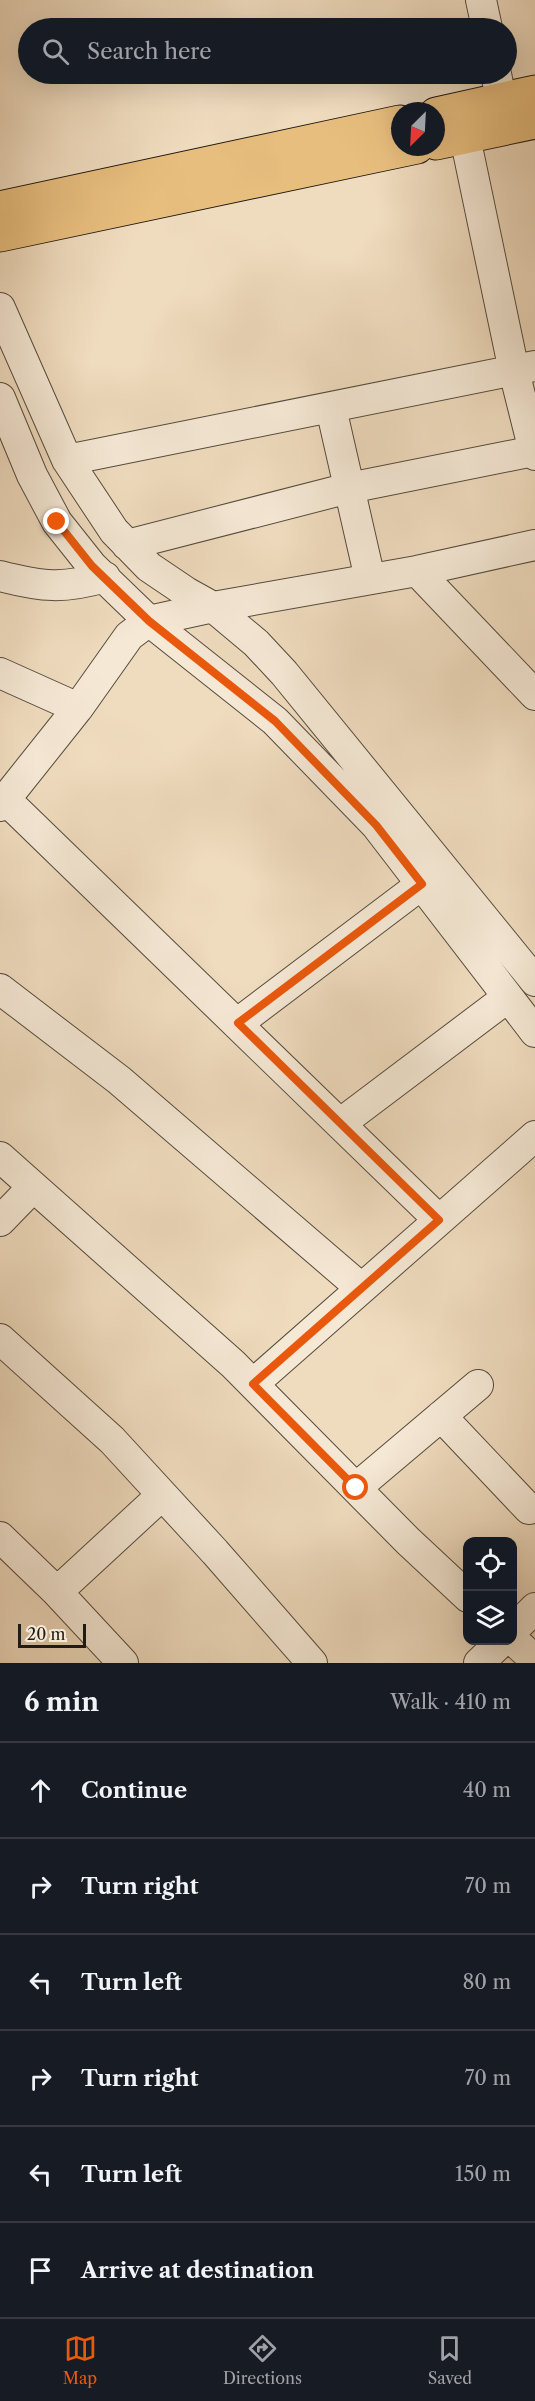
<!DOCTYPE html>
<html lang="en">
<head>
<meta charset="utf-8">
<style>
	:root { --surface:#171b24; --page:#20242c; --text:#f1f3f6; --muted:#9ea1a6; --line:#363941; --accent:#ea580c }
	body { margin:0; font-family:"Libre Caslon Text",serif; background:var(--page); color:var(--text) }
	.controls { position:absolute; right:18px; bottom:18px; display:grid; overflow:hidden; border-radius:12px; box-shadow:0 6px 24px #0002 }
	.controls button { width:54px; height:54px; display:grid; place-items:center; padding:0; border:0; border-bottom:2px solid var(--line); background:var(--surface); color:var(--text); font:30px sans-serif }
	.compass { position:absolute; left:391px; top:102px; width:54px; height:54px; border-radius:50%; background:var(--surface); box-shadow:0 6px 24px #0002; rotate:204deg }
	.scale { position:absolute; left:18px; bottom:15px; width:68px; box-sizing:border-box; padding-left:6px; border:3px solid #221b12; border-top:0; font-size:16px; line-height:21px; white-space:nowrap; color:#221b12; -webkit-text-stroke:4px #f5e8d5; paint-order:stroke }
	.stop { position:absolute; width:18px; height:18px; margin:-14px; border:4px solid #ea580c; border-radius:50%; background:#fff }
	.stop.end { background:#ea580c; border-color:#fff; box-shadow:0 2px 6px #0008 }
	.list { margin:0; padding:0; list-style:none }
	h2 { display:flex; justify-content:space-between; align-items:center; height:78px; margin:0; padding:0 24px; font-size:26px }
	h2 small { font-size:20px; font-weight:400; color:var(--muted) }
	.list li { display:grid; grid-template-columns:39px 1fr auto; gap:18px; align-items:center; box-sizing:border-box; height:96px; padding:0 24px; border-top:2px solid var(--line) }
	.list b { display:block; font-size:22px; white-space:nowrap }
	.list em { font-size:20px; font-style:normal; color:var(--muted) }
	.icon { flex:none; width:33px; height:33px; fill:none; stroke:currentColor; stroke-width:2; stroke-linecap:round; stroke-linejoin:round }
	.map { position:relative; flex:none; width:535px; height:1663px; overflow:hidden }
	.search { position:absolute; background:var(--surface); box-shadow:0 6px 24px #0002; left:18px; right:18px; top:18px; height:66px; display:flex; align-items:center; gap:15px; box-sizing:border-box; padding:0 21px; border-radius:33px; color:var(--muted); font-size:22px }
	.sheet { height:654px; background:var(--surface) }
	nav { display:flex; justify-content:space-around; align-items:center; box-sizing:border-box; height:84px; border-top:2px solid var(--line); background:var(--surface); font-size:16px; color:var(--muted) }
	nav a { display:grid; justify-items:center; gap:3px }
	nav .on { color:var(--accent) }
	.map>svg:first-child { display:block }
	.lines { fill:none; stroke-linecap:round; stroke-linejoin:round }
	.minor-casing { stroke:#554b3d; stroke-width:32 }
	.major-casing { stroke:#221b12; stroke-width:35 }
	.minor { stroke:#f5e8d5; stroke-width:30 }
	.major { stroke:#e8be7f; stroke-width:33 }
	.route { stroke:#ea580c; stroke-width:8 }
</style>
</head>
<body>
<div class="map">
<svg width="535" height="1663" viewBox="0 0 535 1663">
	<rect width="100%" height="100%" fill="#efdbbe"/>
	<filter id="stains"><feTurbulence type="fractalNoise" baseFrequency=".00333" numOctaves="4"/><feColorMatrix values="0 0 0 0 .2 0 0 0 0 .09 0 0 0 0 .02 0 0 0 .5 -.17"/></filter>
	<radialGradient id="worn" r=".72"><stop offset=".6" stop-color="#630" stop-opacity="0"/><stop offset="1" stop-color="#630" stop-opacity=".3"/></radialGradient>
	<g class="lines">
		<defs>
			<path id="minor" d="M481 0 487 28
				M496 74 506 122
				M465 137 514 371 535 455
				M0 308 67 460 114 531 149 567 186 592 213 607 256 643 284 673 535 981
				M0 398 32 475 57 522 92 566 149 621 275 721 376 825 535 1032
				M331 408 370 579
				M67 460 535 366
				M127 545 349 488 534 451
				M417 571 535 695
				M0 576C42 587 64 589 105 577
				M0 673 78 708
				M6 800 439 1220
				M0 806 78 708 129 636 149 621 213 607 417 571 535 545
				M0 989 119 1080 361 1288
				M238 1023 422 884
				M341 1123 508 997
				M0 1157 233 1364 408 1541 468 1597
				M0 1221 33 1187
				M0 1339 112 1440 215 1552 312 1663
				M253 1384 535 1136
				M441 1416 529 1509
				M356 1488 478 1385
				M0 1537 57 1592 123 1663
				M57 1592 162 1495
				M512 1631 535 1608
				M512 1639 535 1660
				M479 1663 503 1640"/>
			<path id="major" d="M436 114 535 92
				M436 143 535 122
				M0 208 400 122
				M0 235 417 147"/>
		</defs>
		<use href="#minor" class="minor-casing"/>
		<use href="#major" class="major-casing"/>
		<use href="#minor" class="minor"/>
		<use href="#major" class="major"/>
	</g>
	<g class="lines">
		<path class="route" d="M57 522 92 566 149 621 275 721 376 825 422 884 238 1023 439 1220 253 1384 356 1488"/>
	</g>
	<rect width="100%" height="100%" filter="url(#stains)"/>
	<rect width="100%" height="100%" fill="url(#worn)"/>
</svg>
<div class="controls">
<button><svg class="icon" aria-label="locate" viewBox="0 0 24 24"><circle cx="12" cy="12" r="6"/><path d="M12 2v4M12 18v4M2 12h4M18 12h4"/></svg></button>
<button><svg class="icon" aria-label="layers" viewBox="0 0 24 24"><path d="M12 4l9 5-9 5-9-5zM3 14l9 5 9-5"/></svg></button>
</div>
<svg class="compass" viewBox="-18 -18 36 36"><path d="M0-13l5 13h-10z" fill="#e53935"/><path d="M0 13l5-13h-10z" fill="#9ea1a6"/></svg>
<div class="scale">20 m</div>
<div class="stop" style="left:356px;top:1488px"></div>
<div class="stop end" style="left:57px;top:522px"></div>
<div class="search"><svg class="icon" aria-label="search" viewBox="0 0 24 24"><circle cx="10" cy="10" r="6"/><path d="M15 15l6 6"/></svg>Search here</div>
</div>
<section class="sheet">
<h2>6 min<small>Walk · 410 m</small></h2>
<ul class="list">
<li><svg class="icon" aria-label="ahead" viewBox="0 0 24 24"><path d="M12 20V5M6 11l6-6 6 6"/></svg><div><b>Continue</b></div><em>40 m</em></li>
<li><svg class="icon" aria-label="right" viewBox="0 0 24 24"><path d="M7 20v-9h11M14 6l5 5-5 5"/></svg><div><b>Turn right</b></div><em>70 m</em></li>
<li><svg class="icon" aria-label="left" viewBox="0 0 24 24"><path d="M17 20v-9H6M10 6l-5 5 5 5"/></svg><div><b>Turn left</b></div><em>80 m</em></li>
<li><svg class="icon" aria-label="right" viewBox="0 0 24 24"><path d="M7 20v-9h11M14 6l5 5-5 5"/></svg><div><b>Turn right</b></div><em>70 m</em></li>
<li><svg class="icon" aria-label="left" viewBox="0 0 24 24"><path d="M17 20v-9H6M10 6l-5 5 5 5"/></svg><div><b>Turn left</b></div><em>150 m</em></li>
<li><svg class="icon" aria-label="arrive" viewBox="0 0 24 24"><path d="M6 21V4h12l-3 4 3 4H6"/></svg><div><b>Arrive at destination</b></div></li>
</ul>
</section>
<nav>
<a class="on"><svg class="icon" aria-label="map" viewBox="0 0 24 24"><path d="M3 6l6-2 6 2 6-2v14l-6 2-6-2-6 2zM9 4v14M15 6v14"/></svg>Map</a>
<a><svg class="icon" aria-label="directions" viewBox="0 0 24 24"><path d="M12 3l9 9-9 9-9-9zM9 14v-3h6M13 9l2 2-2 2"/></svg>Directions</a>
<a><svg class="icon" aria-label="saved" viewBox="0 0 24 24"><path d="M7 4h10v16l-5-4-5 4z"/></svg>Saved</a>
</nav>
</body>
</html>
